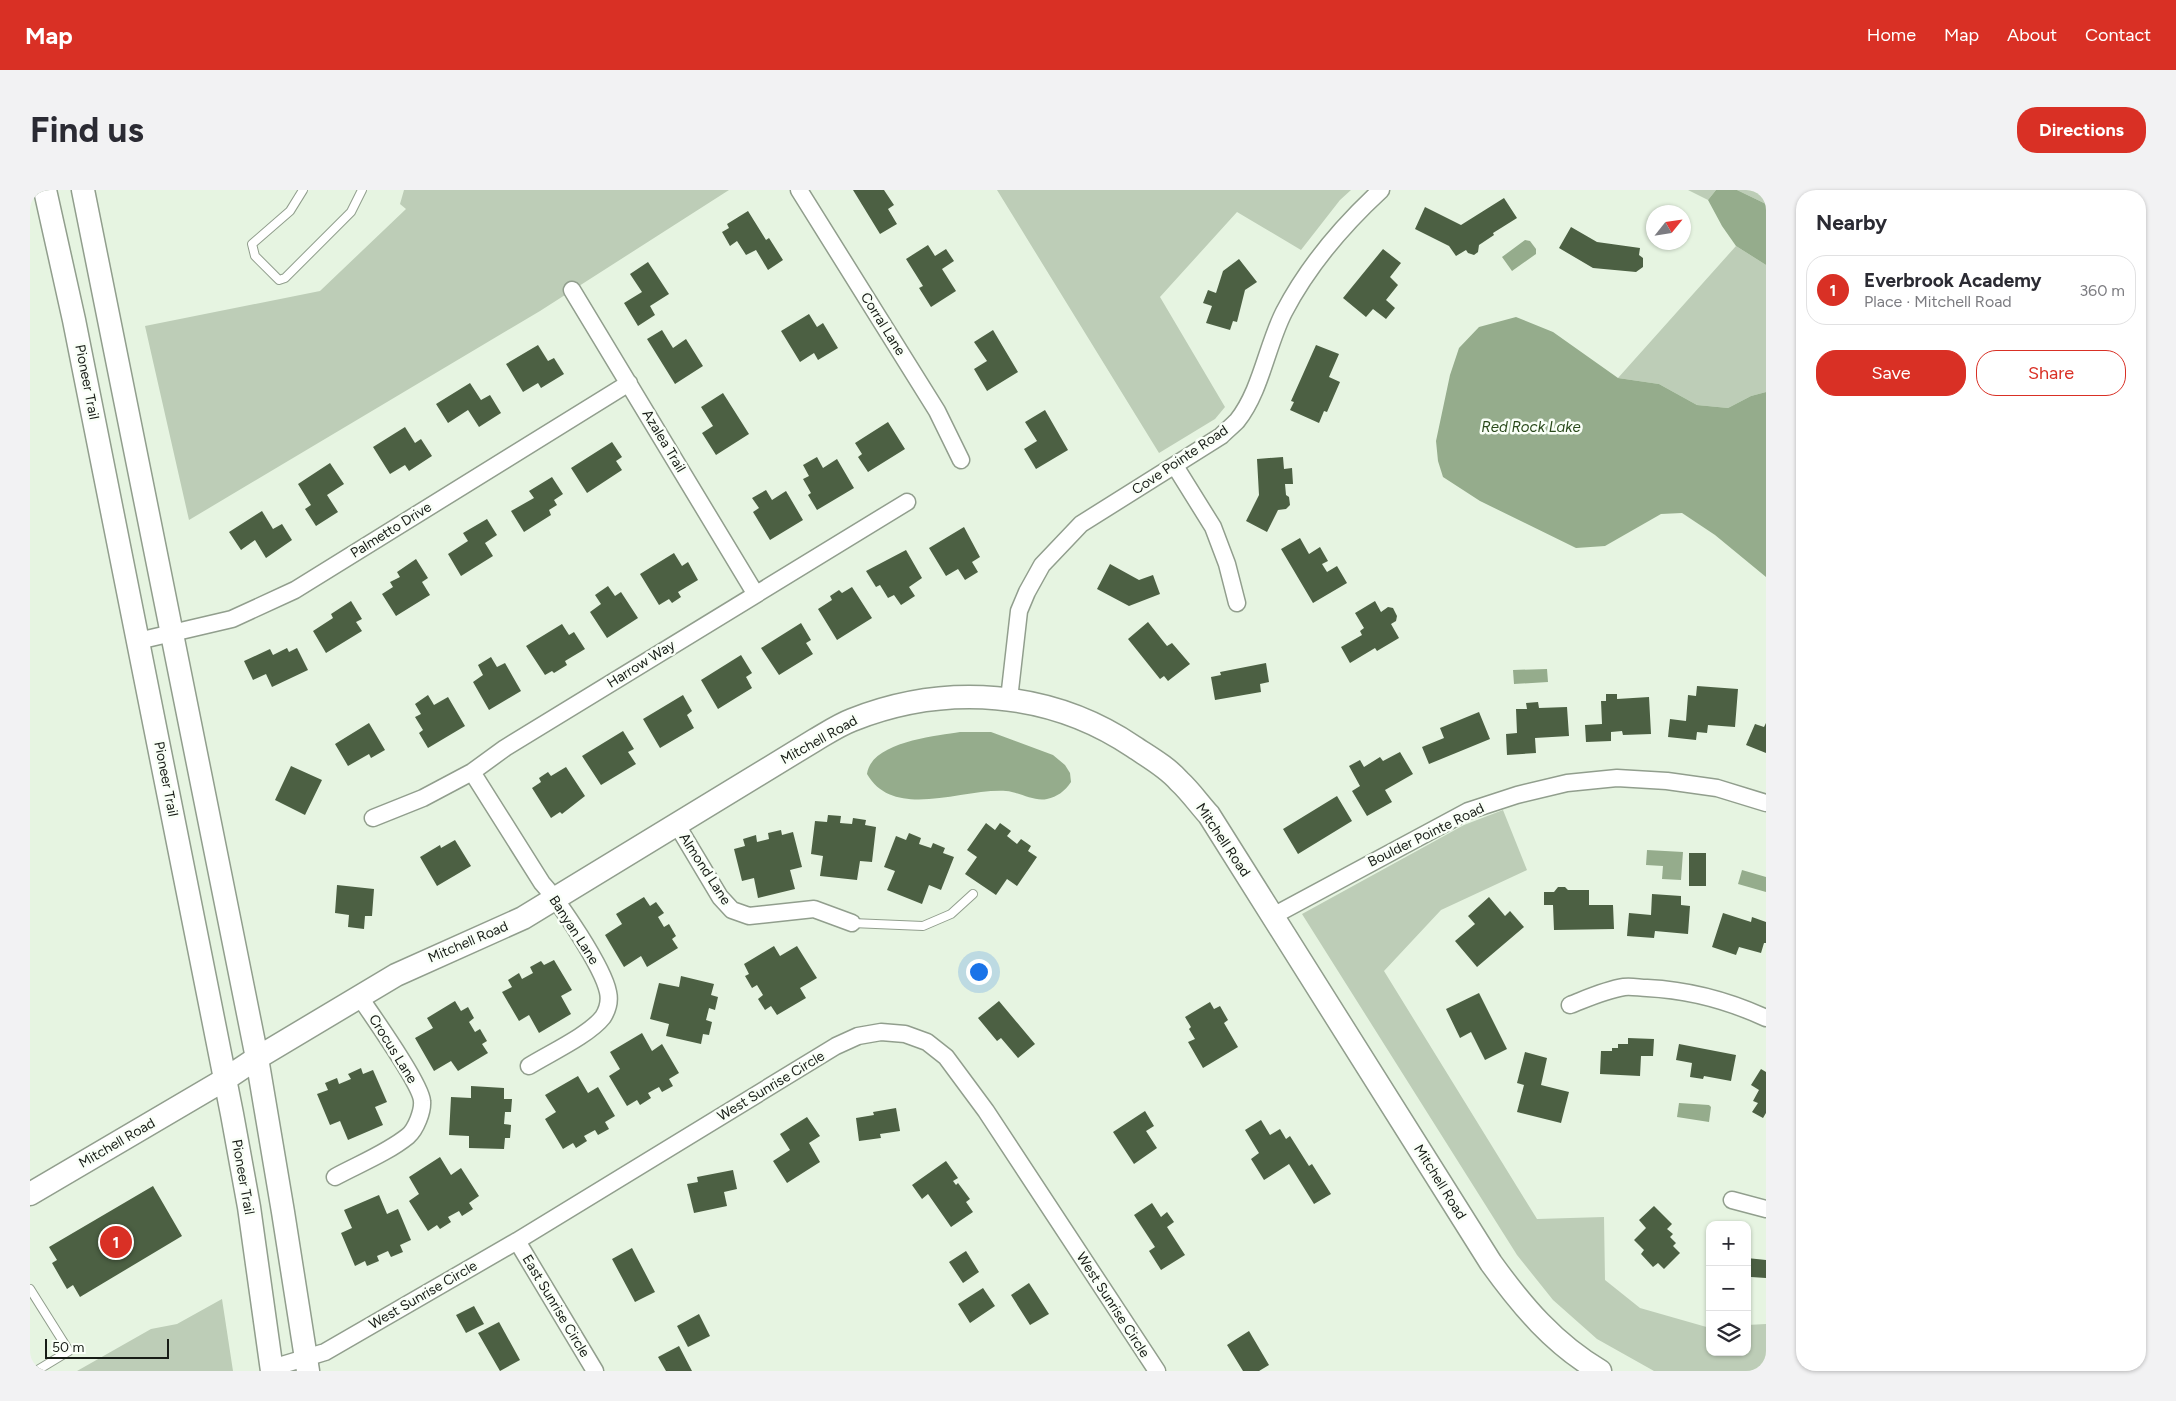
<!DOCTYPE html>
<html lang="en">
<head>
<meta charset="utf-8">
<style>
	:root { --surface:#fff; --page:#f2f2f3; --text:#2b2b33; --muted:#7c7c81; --line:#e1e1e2; --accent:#d93025 }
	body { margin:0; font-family:Figtree,sans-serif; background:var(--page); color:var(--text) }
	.controls { position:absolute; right:15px; bottom:15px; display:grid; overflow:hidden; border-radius:10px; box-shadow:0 1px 4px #0004 }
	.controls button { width:45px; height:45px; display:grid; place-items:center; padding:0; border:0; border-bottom:1px solid var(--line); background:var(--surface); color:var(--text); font:25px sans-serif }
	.compass { position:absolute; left:1616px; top:15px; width:45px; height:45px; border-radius:50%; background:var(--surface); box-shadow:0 1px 4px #0004; rotate:60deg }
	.scale { position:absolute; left:15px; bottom:12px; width:124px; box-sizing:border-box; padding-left:5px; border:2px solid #171c16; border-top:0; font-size:14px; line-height:18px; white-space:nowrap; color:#171c16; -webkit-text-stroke:4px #f9fff7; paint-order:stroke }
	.you { position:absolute; left:948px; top:781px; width:18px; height:18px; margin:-12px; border:4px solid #fff; border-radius:50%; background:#1a73e8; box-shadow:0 0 0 8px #1a73e833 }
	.badge { display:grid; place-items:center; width:32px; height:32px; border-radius:50%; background:var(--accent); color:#fff; font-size:16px; font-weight:700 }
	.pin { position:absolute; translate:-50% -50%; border:2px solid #fff; box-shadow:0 1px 5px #0006 }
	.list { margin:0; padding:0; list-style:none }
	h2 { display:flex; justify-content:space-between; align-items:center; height:65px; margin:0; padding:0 20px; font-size:21px }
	h2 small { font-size:16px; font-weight:400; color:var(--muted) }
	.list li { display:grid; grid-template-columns:32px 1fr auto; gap:15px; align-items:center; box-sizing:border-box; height:70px; margin:0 10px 10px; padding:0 10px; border:1px solid var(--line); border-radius:20px }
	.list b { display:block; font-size:19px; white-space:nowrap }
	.list p { margin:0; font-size:16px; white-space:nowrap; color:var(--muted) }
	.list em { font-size:16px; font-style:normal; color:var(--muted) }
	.actions { display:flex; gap:10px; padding:15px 20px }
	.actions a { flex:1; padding:11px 0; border:1px solid var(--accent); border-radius:20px; text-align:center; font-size:18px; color:var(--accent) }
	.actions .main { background:var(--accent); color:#fff }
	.icon { flex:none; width:28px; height:28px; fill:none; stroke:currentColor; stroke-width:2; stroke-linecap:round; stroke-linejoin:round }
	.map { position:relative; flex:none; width:1736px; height:1181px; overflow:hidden; border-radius:20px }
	header { display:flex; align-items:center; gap:30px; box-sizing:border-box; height:70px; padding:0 25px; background:var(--accent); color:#fff }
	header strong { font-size:24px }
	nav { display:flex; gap:28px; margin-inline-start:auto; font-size:18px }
	.intro { display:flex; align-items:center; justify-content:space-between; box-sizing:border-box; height:120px; padding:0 30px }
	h1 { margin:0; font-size:35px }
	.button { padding:12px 22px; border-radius:20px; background:var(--accent); color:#fff; font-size:18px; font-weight:700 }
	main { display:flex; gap:30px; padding:0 30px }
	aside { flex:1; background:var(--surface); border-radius:20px; box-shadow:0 1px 4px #0004 }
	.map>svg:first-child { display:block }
	.green { fill:#bdcdb7 }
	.water { fill:#95ac8c }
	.building { fill:#4c6043 }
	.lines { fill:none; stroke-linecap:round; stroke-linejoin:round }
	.service-casing { stroke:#919e8d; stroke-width:10 }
	.minor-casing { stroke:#919e8d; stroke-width:19 }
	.secondary-casing { stroke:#919e8d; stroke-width:25 }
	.service { stroke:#fff; stroke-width:8 }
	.minor { stroke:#fff; stroke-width:16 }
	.secondary { stroke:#fff; stroke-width:22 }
	.labels { text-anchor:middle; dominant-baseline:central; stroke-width:5; stroke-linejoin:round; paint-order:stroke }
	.street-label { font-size:14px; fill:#171c16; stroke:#f9fff7 }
	.water-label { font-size:15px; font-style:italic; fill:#29491a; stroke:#f9fff7 }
</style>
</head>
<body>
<header>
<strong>Map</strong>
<nav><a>Home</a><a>Map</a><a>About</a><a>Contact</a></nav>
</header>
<div class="intro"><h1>Find us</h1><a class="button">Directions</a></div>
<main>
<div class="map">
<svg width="1736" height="1181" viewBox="0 0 1736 1181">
	<rect width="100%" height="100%" fill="#e6f4e1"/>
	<path class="green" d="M374 0H699L510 121 159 330 115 136 290 101 376 19 370 14Z
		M967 0H1321L1310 10 1271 60 1207 22 1130 107 1195 217 1185 229 1129 263Z
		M1658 0H1686L1678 10Z
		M1707 0H1736V14Z
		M1706 56 1736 75V202L1721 206 1698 218 1667 215 1629 194 1588 188Z
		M1473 620 1497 680 1411 720 1354 781 1507 1029 1574 1027 1575 1090 1610 1118 1680 1138V1162H1717V1135L1736 1134V1181H1624L1567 1149 1523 1110 1487 1065 1272 724 1434 635Z
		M192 1109 203 1181H47L121 1139 147 1134Z"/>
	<path class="water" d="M1686 0H1707L1736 14V75L1706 56 1692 36 1678 10Z
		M1495 50 1500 51 1506 59V64L1482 81 1472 67Z
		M1486 127 1523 142 1588 188 1629 194 1667 215 1698 218 1721 206 1736 202V387L1685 345 1652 323 1631 324 1575 356 1546 358 1450 311 1413 287 1408 271 1406 251 1420 185 1429 158 1449 137Z
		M1517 479 1518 492 1484 494 1483 480Z
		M930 542H961L1023 565 1035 575 1040 583 1041 592C1035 601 1027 607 1017 609 1004 612 989 602 976 601 933 598 864 631 837 584 841 552 905 546 930 542Z
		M1617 660 1653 662 1651 690 1632 689 1633 676 1616 675Z
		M1712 680 1736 687V702L1708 694Z
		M1649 913 1679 915 1681 917 1679 932 1647 927Z"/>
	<path class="building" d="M823 0H854L864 15 858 19 867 34 850 44Z
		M1474 8 1487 28 1463 43 1464 45 1449 55 1448 62 1444 65 1438 63 1436 60 1426 66 1419 56 1385 39 1395 17 1431 35Z
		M718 21 736 50 739 48 753 70 738 80 726 60 716 65 707 51 700 56 692 42 699 38 697 34Z
		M1541 37 1567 52 1610 58 1609 65 1613 68V77L1606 82 1563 78 1529 58Z
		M898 55 905 66 916 59 924 71 912 79 926 101 901 117 889 98 893 96 876 69Z
		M1353 59 1371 73 1360 87 1368 95 1356 110 1365 118 1356 129 1343 119 1336 127 1313 108Z
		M1209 69 1227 92 1215 100 1207 132 1203 131 1200 140 1176 133 1182 116 1173 113 1178 100 1186 103 1193 81Z
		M618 72 639 104 620 116 625 125 608 136 594 113 612 102 600 84Z
		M779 124 787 137 793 133 808 158 788 170 784 163 770 172 751 141Z
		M632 140 643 158 656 149 673 176 645 194 617 149Z
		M963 140 988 182 957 201 944 179 957 171 944 152Z
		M508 155 518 171 524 168 534 184 511 198 508 193 493 202 476 174Z
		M1286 155 1309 164 1299 187 1310 192 1297 222 1294 221 1289 233 1260 220 1264 212 1261 211Z
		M440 193 451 210 460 205 471 223 449 237 438 220 418 233 406 214Z
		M693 203 719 244 686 265 672 243 683 236 671 217Z
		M1015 220 1038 260 1006 279 994 259 1007 251 995 232Z
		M858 232 875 259 838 282 828 267 832 264 825 253Z
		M375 237 385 253 391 249 402 266 379 281 375 275 360 284 343 257Z
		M582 252 592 267 586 271 592 280 557 303 541 278Z
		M787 267 793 278 807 269 824 298 787 320 778 305 781 303 773 289 779 286 773 275Z
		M1253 267 1254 279 1262 278 1263 294H1255L1256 305 1259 307 1260 315 1256 319 1248 320 1237 342 1216 331 1229 305 1227 269Z
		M300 273 314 294 297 305 308 322 286 336 275 319 281 315 268 294Z
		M522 287 533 304 524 310 527 315 519 320 521 325 494 342 481 321 504 308 499 301Z
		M736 300 742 310 756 301 773 330 740 350 723 322 729 318 722 308Z
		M232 321 243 339 252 334 262 350 236 368 225 350 211 360 199 342Z
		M457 329 467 345 455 353 463 366 431 386 418 364 438 351 433 343Z
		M934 337 950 367 942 372 948 382 935 390 928 379 916 386 899 358Z
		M1270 348 1279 364 1290 357 1298 371 1292 374 1297 382 1307 376 1317 393 1283 413 1251 359Z
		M876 360 892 388 879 397 885 406 871 415 864 405 858 408 850 395 846 397 836 381Z
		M644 363 652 376 658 372 668 390 648 402 651 407 642 413 639 409 629 415 610 384Z
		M386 369 398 388 392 392 400 405 366 426 352 404 363 397 360 392 370 387 367 382Z
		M1080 374 1109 390 1123 385 1130 404 1099 416 1067 399Z
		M578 396 585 406 591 402 608 428 577 448 560 422 571 414 565 405Z
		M822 397 842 428 807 450 788 419 802 410 800 406 809 400 812 403Z
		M321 411 332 429 326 432 332 441 296 463 283 441 303 428 301 424Z
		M1345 411 1351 422 1358 417 1363 418 1367 426 1366 431 1361 434 1369 448 1347 461 1345 458 1320 473 1311 457 1332 445 1330 441 1334 438 1325 423Z
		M1118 432 1137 456 1142 453 1160 474 1138 491 1134 486 1130 489 1098 449Z
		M771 433 781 450 776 453 783 464 749 485 731 458Z
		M532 434 539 445 544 442 555 459 535 471 537 475 524 483 522 481 515 485 496 456Z
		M257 458 259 462 267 458 278 480 242 497 236 484 223 490 214 471 240 459 243 465Z
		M711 465 722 483 716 487 722 498 688 519 671 490Z
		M461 467 467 477 475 473 491 501 459 520 443 492 453 485 448 475Z
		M1236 473 1239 492 1230 494 1231 502 1185 510 1181 487 1191 485 1190 482Z
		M1667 496 1708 499 1705 537 1678 535 1677 543 1667 542 1666 550 1638 547 1640 529 1656 531 1658 505 1666 506Z
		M1576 504H1587V509L1619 507 1621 544 1593 545 1592 541 1581 542V551L1556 552 1555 535 1572 534 1571 511H1576Z
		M398 505 404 515 418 507 435 536 398 558 389 543 393 540 385 527 391 524 385 514Z
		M653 505 662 521 657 525 664 538 630 558 613 529Z
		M1508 512 1509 518 1537 517 1539 546 1505 548 1506 563 1477 565 1476 544 1487 543 1486 519H1497L1496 513Z
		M1449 522 1460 549 1399 574 1392 557 1414 548 1410 538Z
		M339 533 355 560 341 568 339 564 318 576 305 554Z
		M1736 533V563L1716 555 1725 534 1734 537Z
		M593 541 604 559 598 562 606 574 571 595 552 566Z
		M1370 562 1383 584 1355 600 1362 612 1337 626 1322 601 1330 596 1319 576 1330 570 1334 577 1350 567 1353 571Z
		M261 576 292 590 275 625 245 610Z
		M536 577 555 606 532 624 530 622 521 628 502 598 511 592 509 588 518 582 521 586Z
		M1307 606 1322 631 1268 664 1253 639Z
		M798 625 811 626 810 633 822 634 823 628 836 630 835 635 846 637 842 672 830 671 827 690 790 686 793 666 781 664 785 631 797 632Z
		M956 633 965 640 970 633 981 641 977 646 987 654 991 649 1001 656 998 661 1007 667 987 696 977 689 966 705 935 684 947 667 937 660Z
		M751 640 752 645 763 642 772 677 760 680 765 699 728 708 724 688 712 691 704 659 715 656 713 649 726 645 727 652 739 649 738 643Z
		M879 643 891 648 889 654 901 658 903 653 915 658 913 663 924 667 911 700 899 695 892 714 857 700 865 681 854 677 866 646 876 650Z
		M425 650 441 676 407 696 390 667 410 655 411 658Z
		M1659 663H1676V696H1659Z
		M307 695 344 699 342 726H335L334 739 318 737 319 725 305 723Z
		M1528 697H1535L1538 700H1559V715H1583L1584 739 1524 740 1523 715H1514V702H1524Z
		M1622 704 1651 706V715L1660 716 1658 744 1625 741 1624 748 1597 746 1599 723 1621 725Z
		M614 707 620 716 626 712 634 723 628 727 634 737 639 734 646 746 642 749 648 758 617 777 611 766 594 777 575 745 592 734 586 724Z
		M1459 707 1475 726 1480 721 1494 737 1447 777 1425 751 1445 734 1438 726Z
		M1693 723 1721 732 1722 727 1736 732V753H1734L1731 763 1709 757 1706 765 1682 757Z
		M744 756 750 766 767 756 787 788 770 798 776 808 747 825 741 816 735 820 728 809 733 805 727 795 722 798 715 786 719 784 714 774Z
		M524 770 542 800 531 806 541 824 509 843 499 825 489 831 472 802 482 797 478 790 489 783 492 789 503 783 500 777 511 771 514 775Z
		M651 786 684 794 681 805 688 807 685 820 679 818 676 830 682 832 679 845 673 844 671 854 636 846 639 834 620 829 629 793 649 797Z
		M1449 803 1477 859 1455 870 1441 842 1430 848 1416 819Z
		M425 811 431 821 438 817 444 828 439 832 445 842 450 839 457 851 452 854 458 863 428 881 421 871 404 881 385 848 403 838 397 828Z
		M969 811 1005 854 988 868 971 848 967 851 948 828Z
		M1180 812 1184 819 1190 816 1198 830 1194 833 1208 857 1173 878 1158 852 1165 849 1159 839 1161 837 1155 827Z
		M612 843 622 861 632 854 649 883 639 889 643 896 632 902 629 897 618 903 621 908 610 915 607 910 597 916 579 886 590 879 580 862Z
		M1598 848 1624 849 1623 866H1611L1610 886 1570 884 1571 861H1582V858H1588V854H1598Z
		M1649 854 1706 865 1701 891 1674 886 1673 889 1660 887 1662 873 1646 870Z
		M1495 862 1517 868 1511 895 1539 902 1531 933 1487 922 1494 895 1487 893Z
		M331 878 333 884 343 880 357 912 345 917 353 935 318 950 310 931 300 935 287 904 298 900 295 893 307 888 309 894 321 889 318 884Z
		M1731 879 1736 882V923L1733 928 1722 922 1728 913 1723 911 1729 900 1721 895Z
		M548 886 558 903 568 897 585 926 575 932 579 939 568 945 565 940 554 946 557 951 546 958 543 953 533 959 515 929 526 922 515 905Z
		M441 896 474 898V909H482L481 922H475L474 934 481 935 480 948H475L474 959 439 958V946L419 945 421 907 441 908Z
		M866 918 870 941 850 944 851 948 829 951 826 928 844 925 843 922Z
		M1115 921 1124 936 1116 941 1127 958 1104 974 1083 942Z
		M777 927 790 946 779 953 790 972 757 993 743 971 760 960 750 944Z
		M1231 930 1240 945 1250 939 1256 949 1260 946 1279 976 1282 974 1301 1004 1284 1014 1259 974 1234 990 1221 969 1229 963 1215 940Z
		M410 967 421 985 431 978 449 1006 439 1013 443 1019 432 1026 429 1021 418 1027 421 1032 410 1039 407 1035 398 1041 379 1011 389 1004 379 987Z
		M916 971 928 988 923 991 926 995 928 993 940 1009 936 1012 943 1022 921 1037 898 1004 892 1009 882 995Z
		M703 980 707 999 694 1002 697 1016 664 1023 657 994 668 992 667 987Z
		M123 996 152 1046 50 1107 43 1095 37 1099 22 1073 27 1070 19 1057Z
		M349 1005 357 1024 368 1019 381 1050 370 1055 373 1062 361 1067 358 1061 347 1066 349 1071 337 1076 335 1071 325 1076 311 1043 322 1038 314 1020Z
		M1122 1013 1131 1027 1137 1022 1144 1032 1137 1037 1155 1065 1131 1080 1119 1061 1125 1057 1104 1025Z
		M1624 1016 1642 1034 1637 1039 1643 1044 1640 1047 1646 1053 1643 1056 1650 1063 1634 1079 1628 1073 1623 1077 1611 1064 1614 1060 1604 1050 1616 1038 1609 1030Z
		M602 1058 625 1102 605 1112 582 1069Z
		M936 1061 949 1082 933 1093 919 1072Z
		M1717 1068 1736 1070V1088L1721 1087V1099H1717Z
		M1678 1073H1680V1097L1677 1096Z
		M999 1093 1019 1124 1000 1135 981 1105Z
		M953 1098 965 1116 940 1133 928 1114Z
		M444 1116 454 1134 436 1143 426 1125Z
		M669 1124 680 1146 658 1157 647 1136Z
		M469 1132 490 1170 470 1181 448 1143Z
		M1219 1141 1239 1175 1229 1181H1213L1197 1155Z
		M649 1156 662 1181H636L628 1167Z"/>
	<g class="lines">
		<defs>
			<path id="service" d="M273 0 260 21 222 54 225 66 249 90 255 88 321 22 332 0
				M822 733 893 736 921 724 943 704
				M0 1099 39 1161 6 1181"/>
			<path id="minor" d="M769 0 907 221 931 270
				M542 100 725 403
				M1145 276 1183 337 1197 374 1207 413
				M108 451 202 429 265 400 599 193
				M979 509 989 421 997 402 1012 375 1051 334 1191 246C1196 241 1202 236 1207 231 1231 201 1237 155 1254 122 1278 76 1313 35 1351 0
				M442 582 512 693C530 713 573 777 578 802 580 811 578 819 573 827 559 845 520 863 499 876
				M343 628 393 608 442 582 475 558 877 312
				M647 635 690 707 702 720 719 726 784 719 822 733
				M1243 726 1438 621 1487 605 1537 593 1587 588 1637 591 1687 598 1736 613
				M1540 815C1558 808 1575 800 1594 797 1602 796 1610 798 1617 798 1658 800 1699 811 1736 828
				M305 987C329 974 357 963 378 946 386 939 393 921 392 911 391 894 341 824 329 806
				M1702 1010 1736 1019
				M487 1051 565 1181
				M242 1178 295 1162 487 1051 806 856 828 846 851 842 875 844 897 852 916 867 956 921 1127 1181"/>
			<path id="secondary" d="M15 0 44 130 202 924 219 1017 242 1181
				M53 0 227 868 253 1022 278 1181
				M0 1004 194 890 227 868 366 785 493 728 785 550C797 543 809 535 822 530 915 493 1020 500 1104 557 1119 567 1137 577 1149 591 1160 601 1169 614 1179 625L1461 1073C1492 1116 1524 1154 1570 1181"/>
		</defs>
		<use href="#service" class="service-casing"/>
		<use href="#minor" class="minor-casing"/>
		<use href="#secondary" class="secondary-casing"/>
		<use href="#service" class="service"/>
		<use href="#minor" class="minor"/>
		<use href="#secondary" class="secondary"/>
	</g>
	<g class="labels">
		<g class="street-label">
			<text transform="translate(853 134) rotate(58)">Corral Lane</text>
			<text transform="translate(57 192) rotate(79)">Pioneer Trail</text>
			<text transform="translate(634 251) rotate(59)">Azalea Trail</text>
			<text transform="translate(1150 270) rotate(-34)">Cove Pointe Road</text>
			<text transform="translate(361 340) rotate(-32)">Palmetto Drive</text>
			<text transform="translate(611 474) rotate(-32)">Harrow Way</text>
			<text transform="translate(789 550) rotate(-29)">Mitchell Road</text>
			<text transform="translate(136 589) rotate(79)">Pioneer Trail</text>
			<text transform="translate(1396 645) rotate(-26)">Boulder Pointe Road</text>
			<text transform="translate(1193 650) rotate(56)">Mitchell Road</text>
			<text transform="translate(675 679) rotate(57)">Almond Lane</text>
			<text transform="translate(544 740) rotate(57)">Banyan Lane</text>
			<text transform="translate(438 752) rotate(-23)">Mitchell Road</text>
			<text transform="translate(363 859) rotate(58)">Crocus Lane</text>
			<text transform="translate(741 896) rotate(-31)">West Sunrise Circle</text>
			<text transform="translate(87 953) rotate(-30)">Mitchell Road</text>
			<text transform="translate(213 987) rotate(80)">Pioneer Trail</text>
			<text transform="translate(1410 992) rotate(58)">Mitchell Road</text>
			<text transform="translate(393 1105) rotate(-30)">West Sunrise Circle</text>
			<text transform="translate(1083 1115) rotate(57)">West Sunrise Circle</text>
			<text transform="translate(526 1116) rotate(59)">East Sunrise Circle</text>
		</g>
		<g class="water-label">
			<text x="1501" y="237">Red Rock Lake</text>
		</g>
	</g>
</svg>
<div class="controls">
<button>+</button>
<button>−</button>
<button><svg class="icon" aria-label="layers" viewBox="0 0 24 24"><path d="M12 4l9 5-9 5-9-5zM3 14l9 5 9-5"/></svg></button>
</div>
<svg class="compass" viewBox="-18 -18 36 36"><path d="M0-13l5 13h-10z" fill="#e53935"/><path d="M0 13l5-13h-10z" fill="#7c7c81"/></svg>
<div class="scale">50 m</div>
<div class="you"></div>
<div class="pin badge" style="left:86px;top:1052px">1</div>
</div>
<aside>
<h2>Nearby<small></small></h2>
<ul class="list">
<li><span class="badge">1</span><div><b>Everbrook Academy</b><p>Place · Mitchell Road</p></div><em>360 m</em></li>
</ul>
<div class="actions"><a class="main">Save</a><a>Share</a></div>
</aside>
</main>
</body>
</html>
